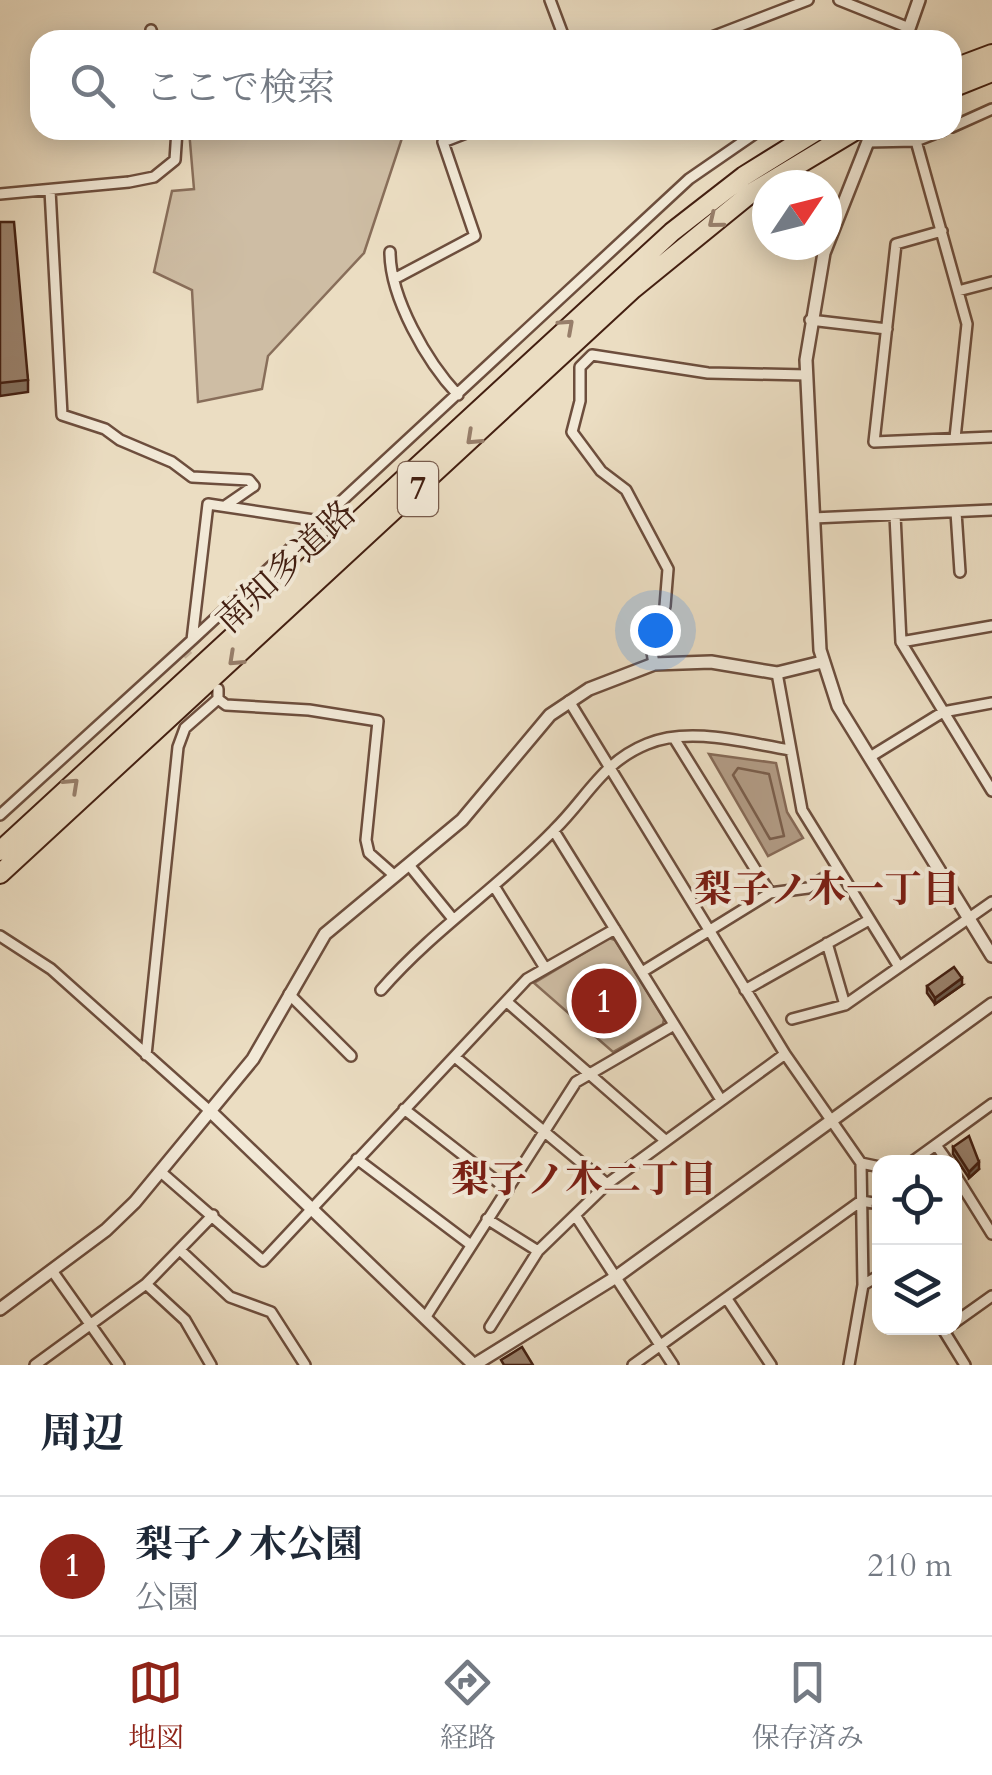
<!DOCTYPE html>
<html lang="ja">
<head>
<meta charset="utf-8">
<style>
	:root { --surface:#fff; --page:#f2f2f3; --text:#1f2937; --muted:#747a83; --line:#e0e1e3; --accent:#8f2418 }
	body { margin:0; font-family:Cardo,"Noto Serif JP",serif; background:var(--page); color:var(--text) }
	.controls { position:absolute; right:30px; bottom:30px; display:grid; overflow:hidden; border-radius:20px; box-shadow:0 5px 25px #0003 }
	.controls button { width:90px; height:90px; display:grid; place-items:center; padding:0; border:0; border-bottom:2px solid var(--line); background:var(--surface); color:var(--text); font:50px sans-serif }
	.compass { position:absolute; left:752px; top:170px; width:90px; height:90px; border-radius:50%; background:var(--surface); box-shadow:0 5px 25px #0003; rotate:55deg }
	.you { position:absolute; left:655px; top:630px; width:35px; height:35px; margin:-25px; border:8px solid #fff; border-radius:50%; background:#1a73e8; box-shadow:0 0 0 15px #1a73e833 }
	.badge { display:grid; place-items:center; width:65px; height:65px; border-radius:50%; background:var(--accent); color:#fff; font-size:32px; font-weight:700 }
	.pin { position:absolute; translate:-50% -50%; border:5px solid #fff; box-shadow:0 2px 10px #0006 }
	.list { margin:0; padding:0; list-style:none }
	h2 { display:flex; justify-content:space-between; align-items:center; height:130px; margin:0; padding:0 40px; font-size:42px }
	h2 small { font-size:32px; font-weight:400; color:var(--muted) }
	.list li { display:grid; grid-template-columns:65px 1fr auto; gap:30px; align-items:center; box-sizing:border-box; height:140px; padding:0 40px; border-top:2px solid var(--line) }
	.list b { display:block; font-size:38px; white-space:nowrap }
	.list p { margin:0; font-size:32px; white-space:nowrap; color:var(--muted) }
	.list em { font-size:32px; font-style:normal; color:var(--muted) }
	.icon { flex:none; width:55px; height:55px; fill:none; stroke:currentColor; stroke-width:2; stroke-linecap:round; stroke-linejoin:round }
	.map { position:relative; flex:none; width:992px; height:1365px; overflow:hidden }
	.search { position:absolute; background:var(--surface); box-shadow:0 5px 25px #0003; left:30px; right:30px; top:30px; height:110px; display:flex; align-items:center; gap:25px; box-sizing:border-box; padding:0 35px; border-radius:30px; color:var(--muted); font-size:38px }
	.sheet { height:270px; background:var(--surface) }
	nav { display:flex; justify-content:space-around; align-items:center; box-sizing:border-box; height:140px; border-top:2px solid var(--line); background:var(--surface); font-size:28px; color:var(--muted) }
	nav a { display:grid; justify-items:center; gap:5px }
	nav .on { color:var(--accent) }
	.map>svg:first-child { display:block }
	.green { fill:#cebda4; stroke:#886e5a; stroke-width:2.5 }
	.water { fill:#b29c86; stroke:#866a57; stroke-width:2.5 }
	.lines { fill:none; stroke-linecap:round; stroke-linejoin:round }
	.shore { stroke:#7a5e4c; stroke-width:2.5 }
	.minor-tunnel { stroke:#c9b79f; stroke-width:9; stroke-dasharray:9 4.5; stroke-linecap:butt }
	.minor-casing { stroke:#6d4e3d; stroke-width:14 }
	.tertiary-casing { stroke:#6d4e3d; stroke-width:16 }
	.motorway-casing { stroke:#431f11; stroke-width:22 }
	.minor { stroke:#f2e9d7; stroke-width:9 }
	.tertiary { stroke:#f2e9d7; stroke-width:11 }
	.motorway { stroke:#ebddc2; stroke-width:18 }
	.wall { fill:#84705e; stroke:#431f11; stroke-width:2.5 }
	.shaded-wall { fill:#6c5b4c; stroke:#431f11; stroke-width:2.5 }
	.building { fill:#9a826d; stroke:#431f11; stroke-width:2.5 }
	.oneway { stroke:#977e6a }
	.labels { text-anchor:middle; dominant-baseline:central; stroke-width:8; stroke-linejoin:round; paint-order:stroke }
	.shield { fill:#f2e9d7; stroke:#785c4c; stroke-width:2.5 }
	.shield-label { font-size:32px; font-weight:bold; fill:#431f11 }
	.street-label { font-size:35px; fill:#431f11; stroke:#f2e9d7 }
	.neighbourhood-label { font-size:38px; font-weight:bold; fill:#7a1f14; stroke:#f2e9d7 }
</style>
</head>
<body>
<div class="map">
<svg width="992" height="1365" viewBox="0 0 992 1365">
	<rect width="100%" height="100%" fill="#ebddc2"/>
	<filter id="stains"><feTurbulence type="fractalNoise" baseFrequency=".002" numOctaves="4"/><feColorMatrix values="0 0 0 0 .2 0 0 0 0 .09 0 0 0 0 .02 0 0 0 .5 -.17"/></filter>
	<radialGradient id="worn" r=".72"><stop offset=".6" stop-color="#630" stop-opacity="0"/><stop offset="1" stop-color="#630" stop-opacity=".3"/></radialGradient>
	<path class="green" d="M189 130 404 132 364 253 268 356 262 389 198 402 192 290 154 272 172 191 194 189Z
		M609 938 615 940 664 1019 663 1024 613 1052 534 983Z"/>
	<path class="water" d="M709 754 776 763 787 812 803 838 768 856Z"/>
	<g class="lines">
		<path class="shore" d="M738 768 769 774 784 836 770 839 733 775Z"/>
		<path class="minor-tunnel" d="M183 649 201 670"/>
		<defs>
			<path id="minor" d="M550 0 565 40
				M839 0 909 28
				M151 30 154 40
				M704 40 808 0
				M952 127 992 109
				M916 141 967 324 955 438
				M868 142 916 141 944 130
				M50 190 62 415 105 429 120 440 172 462 192 477 249 480 254 486 225 506
				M0 194 129 182 154 177 175 160 177 130
				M942 231 896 244 874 442 992 437
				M390 252C390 298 427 362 458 395
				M394 279 475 236 443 142 474 130
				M958 291 992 282
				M810 320 887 329
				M956 512 960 572
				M895 515 901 642 992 791
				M813 518 992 510
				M192 640 320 521
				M901 642 992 626
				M654 664 652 652 665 606 668 569 626 490 601 471 572 432 580 401V367L592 355 708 373 807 375
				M777 673 802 810 899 967
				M218 689V699L226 705 309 710 378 721 366 840 369 853 395 876
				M569 701 785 1054 861 1163 863 1285 849 1365
				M674 738 770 893
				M870 757 943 712 992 703
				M0 815 192 640 208 504 320 521 689 179 760 130
				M554 831 721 1100
				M409 865 453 919
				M494 886 545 968
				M0 936 51 969 211 1112
				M827 943 845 1005
				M642 972 770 893 808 888 838 869
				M381 990C433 930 499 887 554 830 587 798 602 762 647 744 690 726 746 743 790 750
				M745 990 869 920
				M289 994 351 1056
				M507 1002 666 1141
				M792 1019 845 1005 992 902
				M146 1055 178 747 185 728 218 699
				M455 1057 607 1184
				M404 1109 508 1190
				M936 1145 948 1162
				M357 1159 471 1245
				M912 1162 992 1104
				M861 1163 880 1167
				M162 1173 263 1261 527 979 615 929
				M954 1173 992 1234
				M575 1215 673 1365
				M487 1219 538 1251
				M180 1250 230 1297 271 1312 305 1365
				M53 1272 119 1365
				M146 1284 185 1320 211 1365
				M863 1285 880 1275
				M727 1299 771 1365
				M425 1318 576 1082 674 1025
				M954 1323 992 1296
				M490 1327 538 1251 607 1184 785 1054
				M948 1328 944 1331 965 1365
				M35 1365 146 1284 213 1215
				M633 1365 861 1201 880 1204"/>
			<path id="tertiary" d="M905 40 919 0
				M871 134 824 253 806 360 820 650 838 706 992 956
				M211 1112 474 1365
				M0 1309 106 1230 135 1202 253 1059 325 934 462 820 550 715 589 689 654 664 711 662 777 673 822 662
				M474 1365 616 1277 992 1004"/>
			<path id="motorway" d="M952 69 992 54
				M952 88 992 72
				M0 851 672 232 744 176 818 130
				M0 874 633 289 751 193 856 130"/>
		</defs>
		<use href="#minor" class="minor-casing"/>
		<use href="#tertiary" class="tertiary-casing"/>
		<use href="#motorway" class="motorway-casing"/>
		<use href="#minor" class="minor"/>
		<use href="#tertiary" class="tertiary"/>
		<use href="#motorway" class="motorway"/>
	</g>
	<path class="wall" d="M0 222 28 380V392L0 396Z
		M962 985 935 1004 927 993V986Z
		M953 1147 979 1169 969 1178 953 1154Z"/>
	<path class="shaded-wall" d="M962 978V985L935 1004V998Z
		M979 1162V1169L969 1178V1172Z"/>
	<path class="building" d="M0 222H14L28 380 0 383Z
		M954 967 962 978 935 998 927 986Z
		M969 1136 979 1162 969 1172 953 1147Z
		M873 1206H880V1250L876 1249Z
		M522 1347 533 1365H504L501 1360Z"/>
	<defs><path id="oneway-chevron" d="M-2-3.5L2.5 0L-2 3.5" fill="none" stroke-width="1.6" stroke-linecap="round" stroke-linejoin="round" transform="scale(2.5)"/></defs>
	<g class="oneway">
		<use href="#oneway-chevron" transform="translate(715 221) rotate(141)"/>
		<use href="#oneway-chevron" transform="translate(567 326) rotate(-42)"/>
		<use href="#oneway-chevron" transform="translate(473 438) rotate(137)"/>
		<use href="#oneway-chevron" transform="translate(235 659) rotate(137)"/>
		<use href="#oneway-chevron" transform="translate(72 785) rotate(-43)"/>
	</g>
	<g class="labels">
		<rect class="shield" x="398" y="462" width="40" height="54" rx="8"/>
		<g class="shield-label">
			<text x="418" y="489">7</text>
		</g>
		<g class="street-label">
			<text transform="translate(286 567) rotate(-43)">南知多道路</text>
		</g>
		<g class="neighbourhood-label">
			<text x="827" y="890">梨子ノ木一丁目</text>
			<text x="584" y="1180">梨子ノ木二丁目</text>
		</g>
	</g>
	<rect width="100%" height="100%" filter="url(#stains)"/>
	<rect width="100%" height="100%" fill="url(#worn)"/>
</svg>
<div class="controls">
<button><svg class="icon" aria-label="locate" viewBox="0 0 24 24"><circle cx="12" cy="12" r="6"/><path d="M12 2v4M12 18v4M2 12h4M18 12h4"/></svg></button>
<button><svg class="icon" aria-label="layers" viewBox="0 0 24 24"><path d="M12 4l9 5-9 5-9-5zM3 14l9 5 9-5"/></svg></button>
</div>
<svg class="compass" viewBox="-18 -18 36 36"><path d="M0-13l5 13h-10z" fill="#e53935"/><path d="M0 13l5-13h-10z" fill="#747a83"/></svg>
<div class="you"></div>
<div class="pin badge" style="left:604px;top:1001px">1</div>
<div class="search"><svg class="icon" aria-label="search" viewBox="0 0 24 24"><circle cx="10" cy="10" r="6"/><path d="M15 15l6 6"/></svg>ここで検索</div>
</div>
<section class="sheet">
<h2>周辺<small></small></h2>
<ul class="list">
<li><span class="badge">1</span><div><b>梨子ノ木公園</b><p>公園</p></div><em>210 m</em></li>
</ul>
</section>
<nav>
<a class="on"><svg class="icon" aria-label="map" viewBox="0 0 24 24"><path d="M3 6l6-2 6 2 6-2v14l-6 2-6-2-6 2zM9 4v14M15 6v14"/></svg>地図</a>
<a><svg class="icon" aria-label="directions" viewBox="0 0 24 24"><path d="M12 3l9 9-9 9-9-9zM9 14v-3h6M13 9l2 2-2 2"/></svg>経路</a>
<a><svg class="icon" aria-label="saved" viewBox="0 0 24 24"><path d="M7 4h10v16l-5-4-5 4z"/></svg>保存済み</a>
</nav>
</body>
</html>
